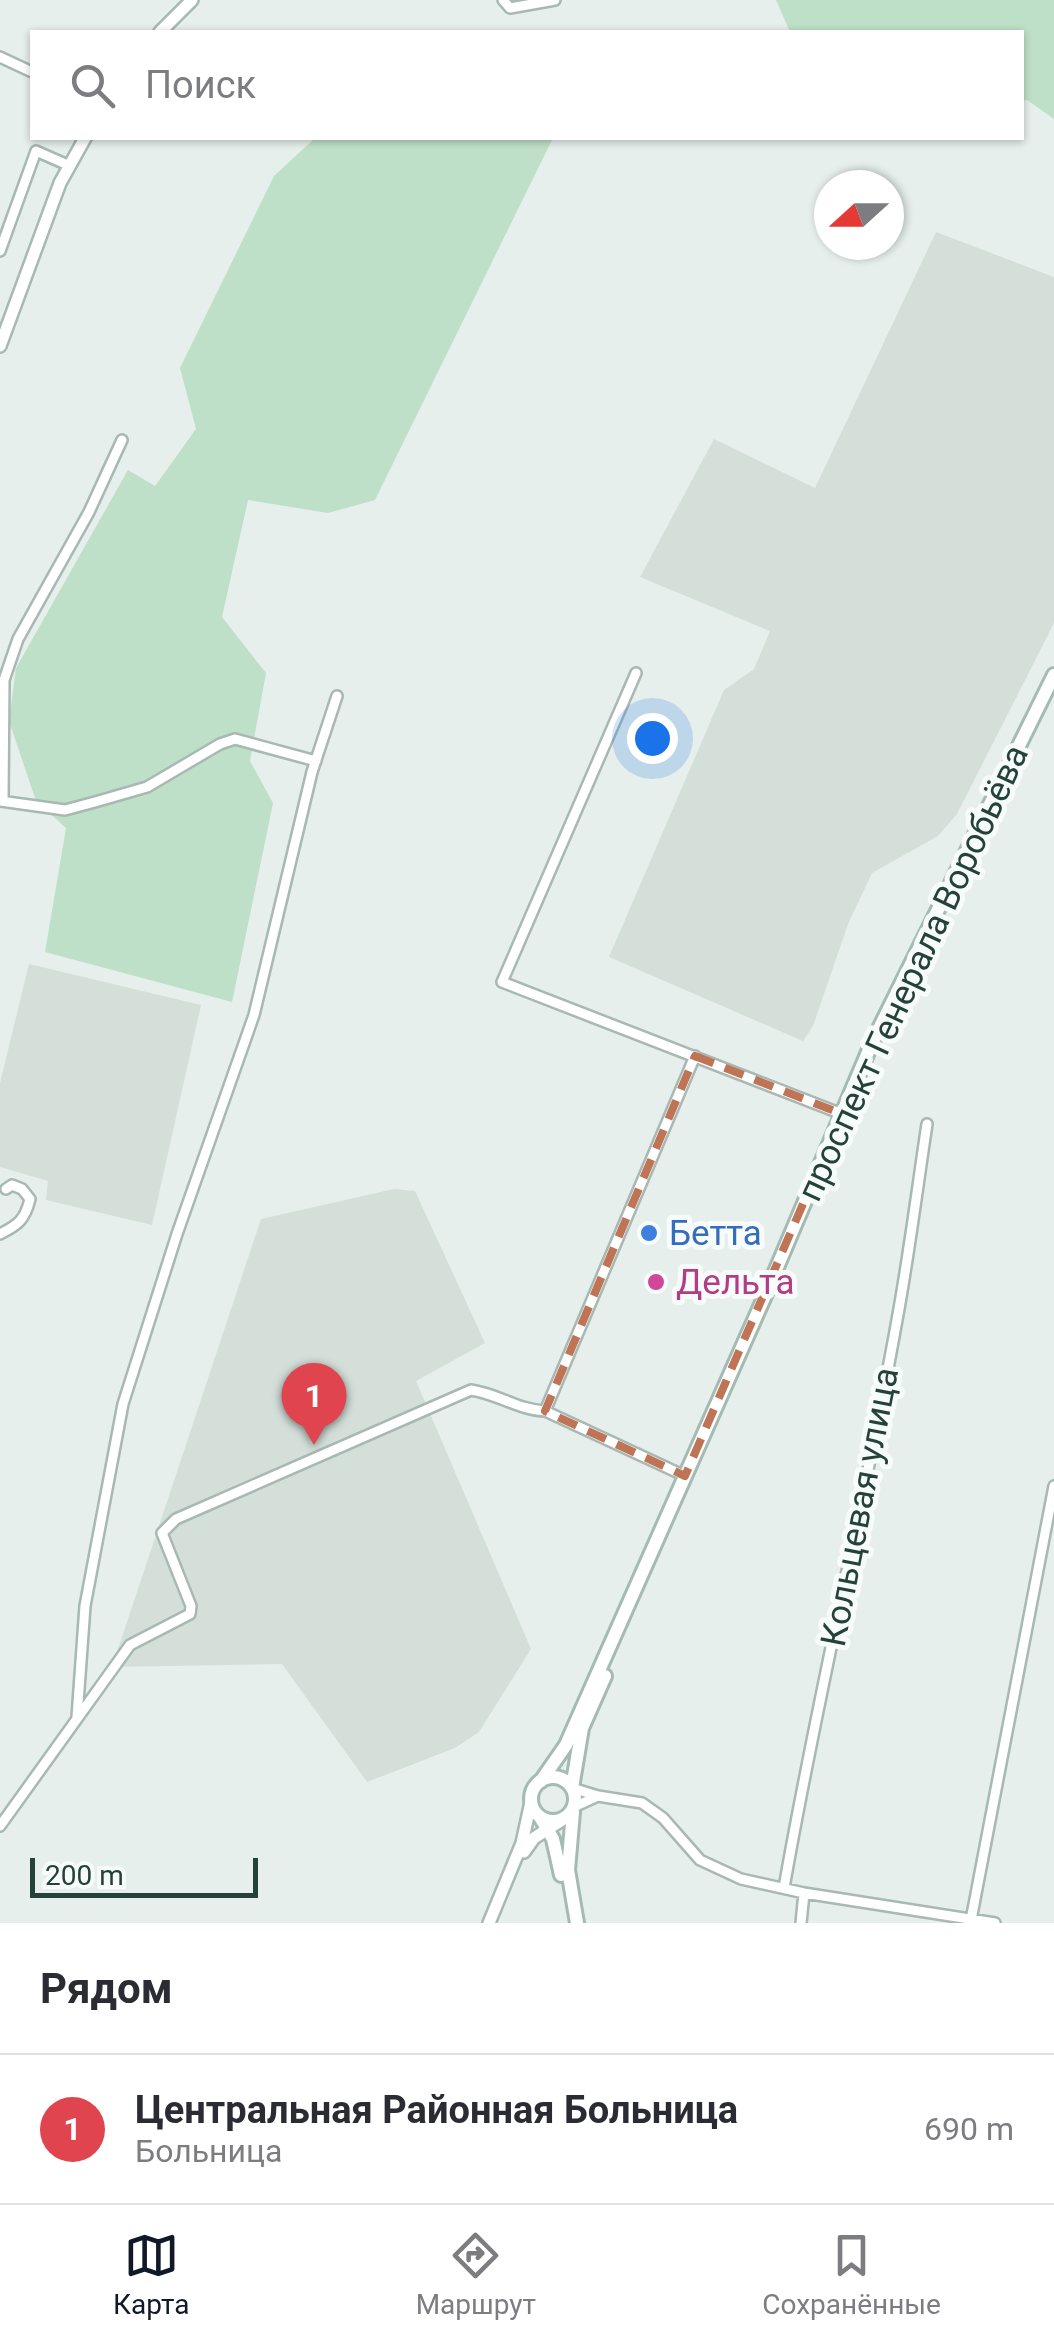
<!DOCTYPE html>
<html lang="ru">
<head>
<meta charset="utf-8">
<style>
	:root { --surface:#fff; --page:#f7f7f7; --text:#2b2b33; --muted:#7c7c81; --line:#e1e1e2; --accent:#111827 }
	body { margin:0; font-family:Roboto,sans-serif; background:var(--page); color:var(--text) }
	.compass { position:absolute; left:814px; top:170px; width:90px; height:90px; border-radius:50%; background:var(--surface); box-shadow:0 2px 8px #0004; rotate:249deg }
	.scale { position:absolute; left:30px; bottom:25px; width:228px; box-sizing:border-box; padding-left:10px; border:5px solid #24423a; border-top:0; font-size:28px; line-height:35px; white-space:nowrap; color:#24423a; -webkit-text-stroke:8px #f7fbf9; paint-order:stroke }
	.you { position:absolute; left:652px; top:738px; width:35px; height:35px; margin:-25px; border:8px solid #fff; border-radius:50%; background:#1a73e8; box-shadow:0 0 0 15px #1a73e833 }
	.badge { display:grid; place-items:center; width:65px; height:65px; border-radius:50%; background:var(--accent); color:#fff; font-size:32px; font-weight:700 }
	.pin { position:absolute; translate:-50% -82px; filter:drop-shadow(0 2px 5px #0008) }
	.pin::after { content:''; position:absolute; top:52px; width:35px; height:30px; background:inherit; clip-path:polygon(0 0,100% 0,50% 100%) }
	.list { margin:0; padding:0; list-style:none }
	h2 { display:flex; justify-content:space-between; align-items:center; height:130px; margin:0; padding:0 40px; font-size:42px }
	h2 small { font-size:32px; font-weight:400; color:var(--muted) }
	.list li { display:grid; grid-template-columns:65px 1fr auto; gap:30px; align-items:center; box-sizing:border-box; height:150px; padding:0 40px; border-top:2px solid var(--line) }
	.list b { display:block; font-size:38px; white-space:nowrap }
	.list p { margin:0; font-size:32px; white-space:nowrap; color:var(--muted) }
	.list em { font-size:32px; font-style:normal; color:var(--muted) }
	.icon { flex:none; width:55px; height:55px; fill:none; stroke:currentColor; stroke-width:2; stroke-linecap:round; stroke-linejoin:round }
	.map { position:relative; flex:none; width:1054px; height:1923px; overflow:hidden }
	.search { position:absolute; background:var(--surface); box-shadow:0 2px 8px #0004; left:30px; right:30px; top:30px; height:110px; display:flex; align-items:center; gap:25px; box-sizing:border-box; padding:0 35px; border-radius:0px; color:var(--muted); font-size:38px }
	.sheet { height:280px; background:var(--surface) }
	nav { display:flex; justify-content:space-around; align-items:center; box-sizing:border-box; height:140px; border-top:2px solid var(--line); background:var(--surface); font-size:28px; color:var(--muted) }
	nav a { display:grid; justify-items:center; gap:5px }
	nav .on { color:var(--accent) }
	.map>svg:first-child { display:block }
	.built { fill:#d4dfda }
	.green { fill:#bfe0c8 }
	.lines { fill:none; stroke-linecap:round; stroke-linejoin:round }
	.minor-casing { stroke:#a8b8b2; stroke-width:14 }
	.tertiary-casing { stroke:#a8b8b2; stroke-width:16 }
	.secondary-casing { stroke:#a4bbb3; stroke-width:18 }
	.minor { stroke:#fff; stroke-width:9 }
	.tertiary { stroke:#fff; stroke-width:11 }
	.secondary { stroke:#fff; stroke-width:12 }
	.marked { fill:none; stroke:#c07456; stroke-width:8; stroke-dasharray:20 12; stroke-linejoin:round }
	.shop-dot { fill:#3f7fe0; stroke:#f7fbf9; stroke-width:4 }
	.hotel-dot { fill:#d1479c; stroke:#f7fbf9; stroke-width:4 }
	.labels { text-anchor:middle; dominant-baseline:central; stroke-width:10; stroke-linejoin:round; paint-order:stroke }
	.street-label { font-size:35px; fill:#24423a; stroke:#f7fbf9 }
	.shop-label { font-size:35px; fill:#366cbe; stroke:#f7fbf9; text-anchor:start }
	.hotel-label { font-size:35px; fill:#b23c85; stroke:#f7fbf9; text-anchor:start }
</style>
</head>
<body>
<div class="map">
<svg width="1054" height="1923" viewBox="0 0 1054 1923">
	<rect width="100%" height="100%" fill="#e6efeb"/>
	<path class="built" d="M936 232 1054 277V623L957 814 938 836 872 873 848 924 813 1026 803 1041 609 957 724 690 754 669 770 631 640 577 714 439 815 488Z
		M29 964 201 1005 152 1225 46 1200 48 1181 0 1167V1083Z
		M394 1189 415 1191 485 1343 416 1381 531 1649 479 1732 455 1748 367 1782 282 1664 112 1667 261 1219Z"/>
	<path class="green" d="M776 0H1054V119L1027 100 1022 101V32H790Z
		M315 138H553L375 500 328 513 248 500 222 617 266 673 250 761 273 803 232 1002 45 952 66 828 36 801 9 721 16 668 128 470 155 486 196 429 180 368 274 176Z"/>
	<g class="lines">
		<defs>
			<path id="minor" d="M503 0 510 8 555 0
				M0 57 32 72
				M0 251 36 151 70 166
				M636 673 502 982 842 1114
				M0 801 65 810 95 802 147 787 220 744 235 739 316 761
				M3 801 4 680 18 639 89 512 122 440
				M0 1234C18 1225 25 1220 30 1199L22 1189 12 1185 6 1189
				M545 1411 695 1056
				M77 1717 85 1606 123 1404 177 1234 254 1015 312 772 337 696
				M572 1788 598 1796 642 1803 663 1818 700 1860 741 1879 804 1893 995 1923
				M574 1807 598 1796
				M0 1826 130 1645 190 1614 191 1606 162 1533 176 1519 471 1390C498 1394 519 1410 545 1411L685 1476
				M784 1888C817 1698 863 1510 897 1320 909 1255 917 1190 927 1124
				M971 1920 1054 1486
				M801 1923 804 1893"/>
			<path id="tertiary" d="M160 32 192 0
				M0 346 60 183 85 138
				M524 1852 534 1838 562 1820
				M489 1923 522 1843 531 1802"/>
			<path id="secondary" d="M531 1799a22 22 0 1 1 44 0a22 22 0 1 1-44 0Z
				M541 1781 566 1745 764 1298 871 1045 1054 675
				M572 1788 582 1728 605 1676
				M573 1812 568 1870 577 1923
				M540 1817 553 1839 561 1875"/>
		</defs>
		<use href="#minor" class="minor-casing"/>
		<use href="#tertiary" class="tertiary-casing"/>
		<use href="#secondary" class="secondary-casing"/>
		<use href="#minor" class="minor"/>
		<use href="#tertiary" class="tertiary"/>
		<use href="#secondary" class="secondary"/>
	</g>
	<path class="marked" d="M695 1056 842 1114 685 1476 545 1411Z"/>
	<circle class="shop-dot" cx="649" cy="1233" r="10"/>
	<circle class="hotel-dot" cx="656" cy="1282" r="10"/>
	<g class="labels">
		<g class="street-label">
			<text transform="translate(913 973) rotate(-65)">проспект Генерала Воробьёва</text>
			<text transform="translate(860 1507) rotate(-79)">Кольцевая улица</text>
		</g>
		<g class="shop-label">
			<text x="669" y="1233">Бетта</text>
		</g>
		<g class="hotel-label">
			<text x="676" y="1282">Дельта</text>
		</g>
	</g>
</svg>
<svg class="compass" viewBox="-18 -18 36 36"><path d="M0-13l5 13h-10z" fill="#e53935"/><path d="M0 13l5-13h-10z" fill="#7c7c81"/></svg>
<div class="scale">200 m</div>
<div class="you"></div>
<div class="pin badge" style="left:314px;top:1445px;background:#e0444e">1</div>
<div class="search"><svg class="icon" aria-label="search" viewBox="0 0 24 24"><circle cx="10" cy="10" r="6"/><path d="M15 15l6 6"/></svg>Поиск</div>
</div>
<section class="sheet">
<h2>Рядом<small></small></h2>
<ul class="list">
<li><span class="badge" style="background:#e0444e">1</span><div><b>Центральная Районная Больница</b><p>Больница</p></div><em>690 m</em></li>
</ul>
</section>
<nav>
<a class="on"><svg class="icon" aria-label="map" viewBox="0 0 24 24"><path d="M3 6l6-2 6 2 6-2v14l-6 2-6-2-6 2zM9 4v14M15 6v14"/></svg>Карта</a>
<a><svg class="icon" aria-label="directions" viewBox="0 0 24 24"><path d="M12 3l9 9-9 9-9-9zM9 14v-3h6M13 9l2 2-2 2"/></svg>Маршрут</a>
<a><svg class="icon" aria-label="saved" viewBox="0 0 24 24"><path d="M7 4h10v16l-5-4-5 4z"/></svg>Сохранённые</a>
</nav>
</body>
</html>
